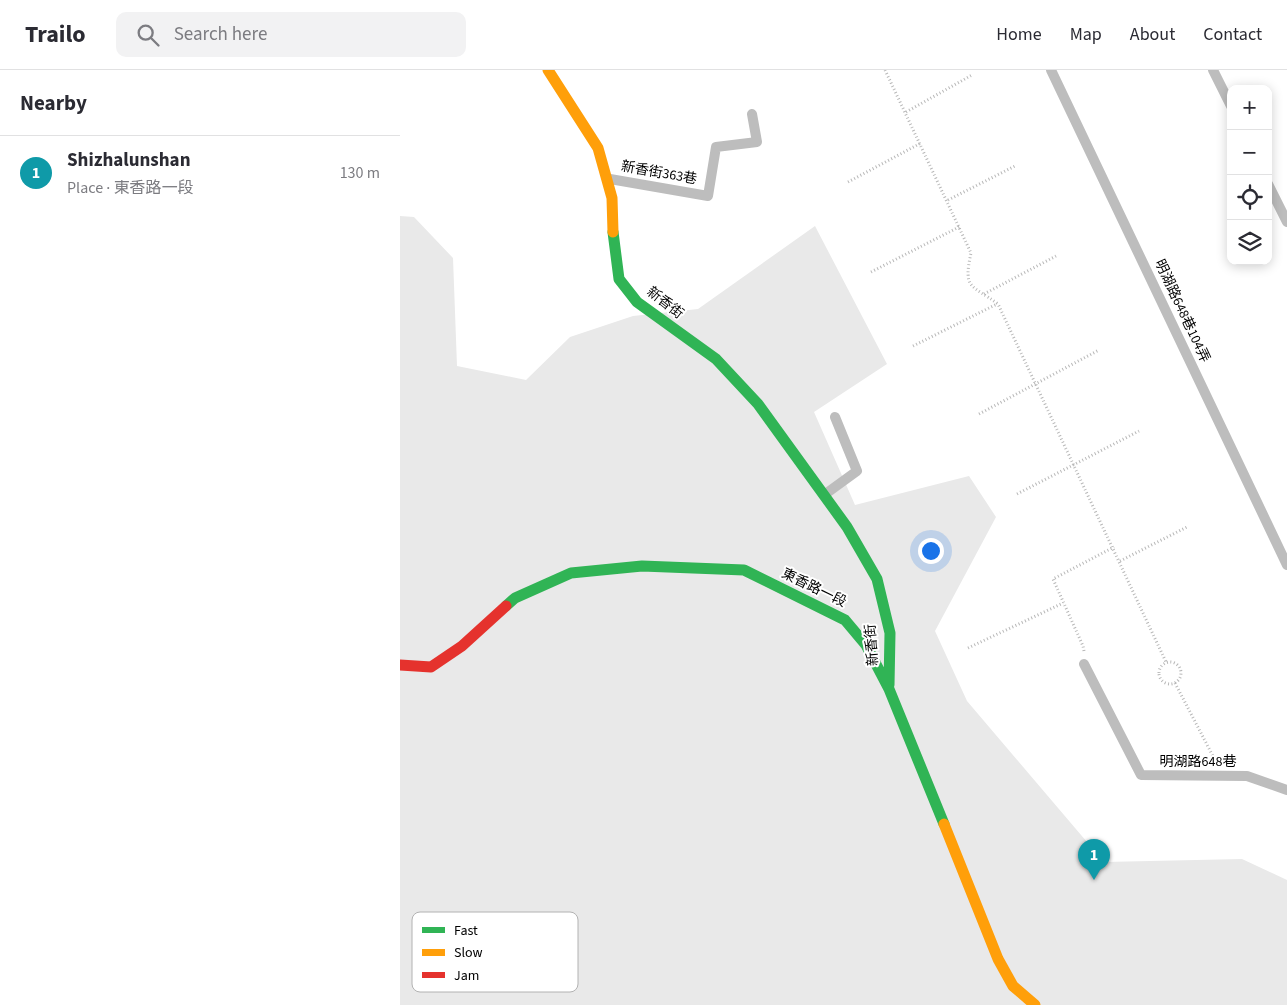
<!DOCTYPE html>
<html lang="en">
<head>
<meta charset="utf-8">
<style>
	:root { --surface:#fff; --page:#f2f2f3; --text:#2b2b33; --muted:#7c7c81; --line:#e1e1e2; --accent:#111827 }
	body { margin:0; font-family:"Source Sans 3","Noto Sans TC",sans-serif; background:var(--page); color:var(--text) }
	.controls { position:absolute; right:15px; top:15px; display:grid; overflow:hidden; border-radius:10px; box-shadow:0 2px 12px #0003 }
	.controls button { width:45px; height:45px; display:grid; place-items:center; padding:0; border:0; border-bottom:1px solid var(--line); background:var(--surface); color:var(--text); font:25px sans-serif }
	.you { position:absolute; left:530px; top:480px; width:18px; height:18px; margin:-12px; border:4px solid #fff; border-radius:50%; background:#1a73e8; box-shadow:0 0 0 8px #1a73e833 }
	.badge { display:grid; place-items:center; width:32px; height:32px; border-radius:50%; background:var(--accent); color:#fff; font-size:16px; font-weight:700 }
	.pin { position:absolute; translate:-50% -41px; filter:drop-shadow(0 1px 2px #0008) }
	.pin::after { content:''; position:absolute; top:26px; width:18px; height:15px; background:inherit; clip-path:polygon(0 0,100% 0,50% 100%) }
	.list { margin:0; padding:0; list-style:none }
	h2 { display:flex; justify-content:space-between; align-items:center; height:65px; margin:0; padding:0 20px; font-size:21px }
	h2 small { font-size:16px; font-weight:400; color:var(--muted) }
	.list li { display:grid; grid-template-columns:32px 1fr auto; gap:15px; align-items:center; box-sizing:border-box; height:75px; padding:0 20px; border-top:1px solid var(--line) }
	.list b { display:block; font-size:19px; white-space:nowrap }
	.list p { margin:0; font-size:16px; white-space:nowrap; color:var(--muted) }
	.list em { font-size:16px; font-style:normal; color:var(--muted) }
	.icon { flex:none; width:28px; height:28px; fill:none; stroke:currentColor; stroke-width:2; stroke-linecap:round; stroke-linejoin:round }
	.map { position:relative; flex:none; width:887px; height:935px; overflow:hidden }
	header { display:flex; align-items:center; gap:30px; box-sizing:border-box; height:70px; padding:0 25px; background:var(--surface); border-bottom:1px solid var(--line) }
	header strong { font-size:24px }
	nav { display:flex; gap:28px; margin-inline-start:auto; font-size:18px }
	.search { width:350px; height:45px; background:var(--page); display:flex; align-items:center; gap:12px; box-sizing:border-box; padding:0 18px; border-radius:10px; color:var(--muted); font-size:19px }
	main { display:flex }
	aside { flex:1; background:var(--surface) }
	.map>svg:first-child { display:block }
	.green { fill:#e9e9e9 }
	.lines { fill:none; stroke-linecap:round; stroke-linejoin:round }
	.path { stroke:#b8b8b8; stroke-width:3; stroke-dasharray:1 2.5; stroke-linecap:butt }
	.lane { stroke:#bdbdbd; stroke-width:10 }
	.fast { stroke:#30b455; stroke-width:11 }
	.slow { stroke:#ff9f0a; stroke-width:11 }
	.jam { stroke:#e5322d; stroke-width:11 }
	.labels { text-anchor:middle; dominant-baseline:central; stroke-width:4; stroke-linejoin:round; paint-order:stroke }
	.street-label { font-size:14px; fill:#000; stroke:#fff }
	.key { fill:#fff; stroke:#b2b2b2; stroke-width:1 }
	.key-label { font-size:14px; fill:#000 }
</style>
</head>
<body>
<header>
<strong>Trailo</strong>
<div class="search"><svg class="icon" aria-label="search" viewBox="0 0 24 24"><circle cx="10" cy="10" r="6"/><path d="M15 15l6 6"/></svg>Search here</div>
<nav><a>Home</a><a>Map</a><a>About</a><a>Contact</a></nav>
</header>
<main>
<aside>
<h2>Nearby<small></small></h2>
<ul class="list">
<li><span class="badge" style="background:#0f9aa8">1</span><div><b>Shizhalunshan</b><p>Place · 東香路一段</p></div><em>130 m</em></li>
</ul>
</aside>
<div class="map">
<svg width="887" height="935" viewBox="0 0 887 935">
	<rect width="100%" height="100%" fill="#fff"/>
	<path class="green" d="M0 146 14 147 53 188 57 296 126 310 170 267 233 246 298 239 415 156 487 294 414 342 455 435 569 406 596 447 535 561 567 631 704 792 842 789 887 810V935H0Z"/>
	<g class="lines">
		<path class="path" d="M485 0 571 183C563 220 571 214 598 234L766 592
			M506 42 572 5
			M448 112 521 73
			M548 130 615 96
			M471 202 561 156
			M584 224 656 186
			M513 276 597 234
			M579 344 699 280
			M617 424 739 361
			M720 491 787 457
			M568 578 663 533
			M684 581 683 576 653 509 714 477
			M759 603a11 11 0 1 1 22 0a11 11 0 1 1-22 0Z
			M775 613 816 692"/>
		<path class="lane" d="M651 0 887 495
			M813 0 831 36
			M210 109 308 126 316 77 357 72 352 44
			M868 114 887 152
			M424 425 457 401 435 347
			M684 594 741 705 847 706 887 720"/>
		<path class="fast" d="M213 162 219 209 237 232 316 289 358 334 447 457 477 509 490 563 489 615
			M106 536 115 528 171 503 242 496 344 500 445 550 466 575 489 619 544 754"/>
		<path class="slow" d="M148 0 198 78 212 128 213 162
			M544 754 598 889 613 916 635 935"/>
		<path class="jam" d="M0 595 31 597 62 576 106 536"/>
	</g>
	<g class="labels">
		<g class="street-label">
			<text transform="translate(259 103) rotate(10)">新香街363巷</text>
			<text transform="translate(265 233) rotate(38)">新香街</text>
			<text transform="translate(782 241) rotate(65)">明湖路648巷104弄</text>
			<text transform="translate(414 518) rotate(26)">東香路一段</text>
			<text transform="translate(472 575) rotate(-94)">新香街</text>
			<text x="798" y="692">明湖路648巷</text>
		</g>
	</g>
	<rect x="12" y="842" width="166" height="80" rx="8" class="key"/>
	<rect x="22" y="857" width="23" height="6" fill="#30b455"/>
	<rect x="22" y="879" width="23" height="7" fill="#ff9f0a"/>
	<rect x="22" y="902" width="23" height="6" fill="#e5322d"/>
	<g class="key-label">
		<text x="54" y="865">Fast</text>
		<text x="54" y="887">Slow</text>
		<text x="54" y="910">Jam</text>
	</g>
</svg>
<div class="controls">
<button>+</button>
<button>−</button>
<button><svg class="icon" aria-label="locate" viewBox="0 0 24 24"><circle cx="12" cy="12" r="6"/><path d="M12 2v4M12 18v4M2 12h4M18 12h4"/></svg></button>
<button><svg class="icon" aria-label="layers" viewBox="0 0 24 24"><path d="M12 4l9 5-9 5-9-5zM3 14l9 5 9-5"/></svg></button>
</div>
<div class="you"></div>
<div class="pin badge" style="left:694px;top:810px;background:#0f9aa8">1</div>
</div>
</main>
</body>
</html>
